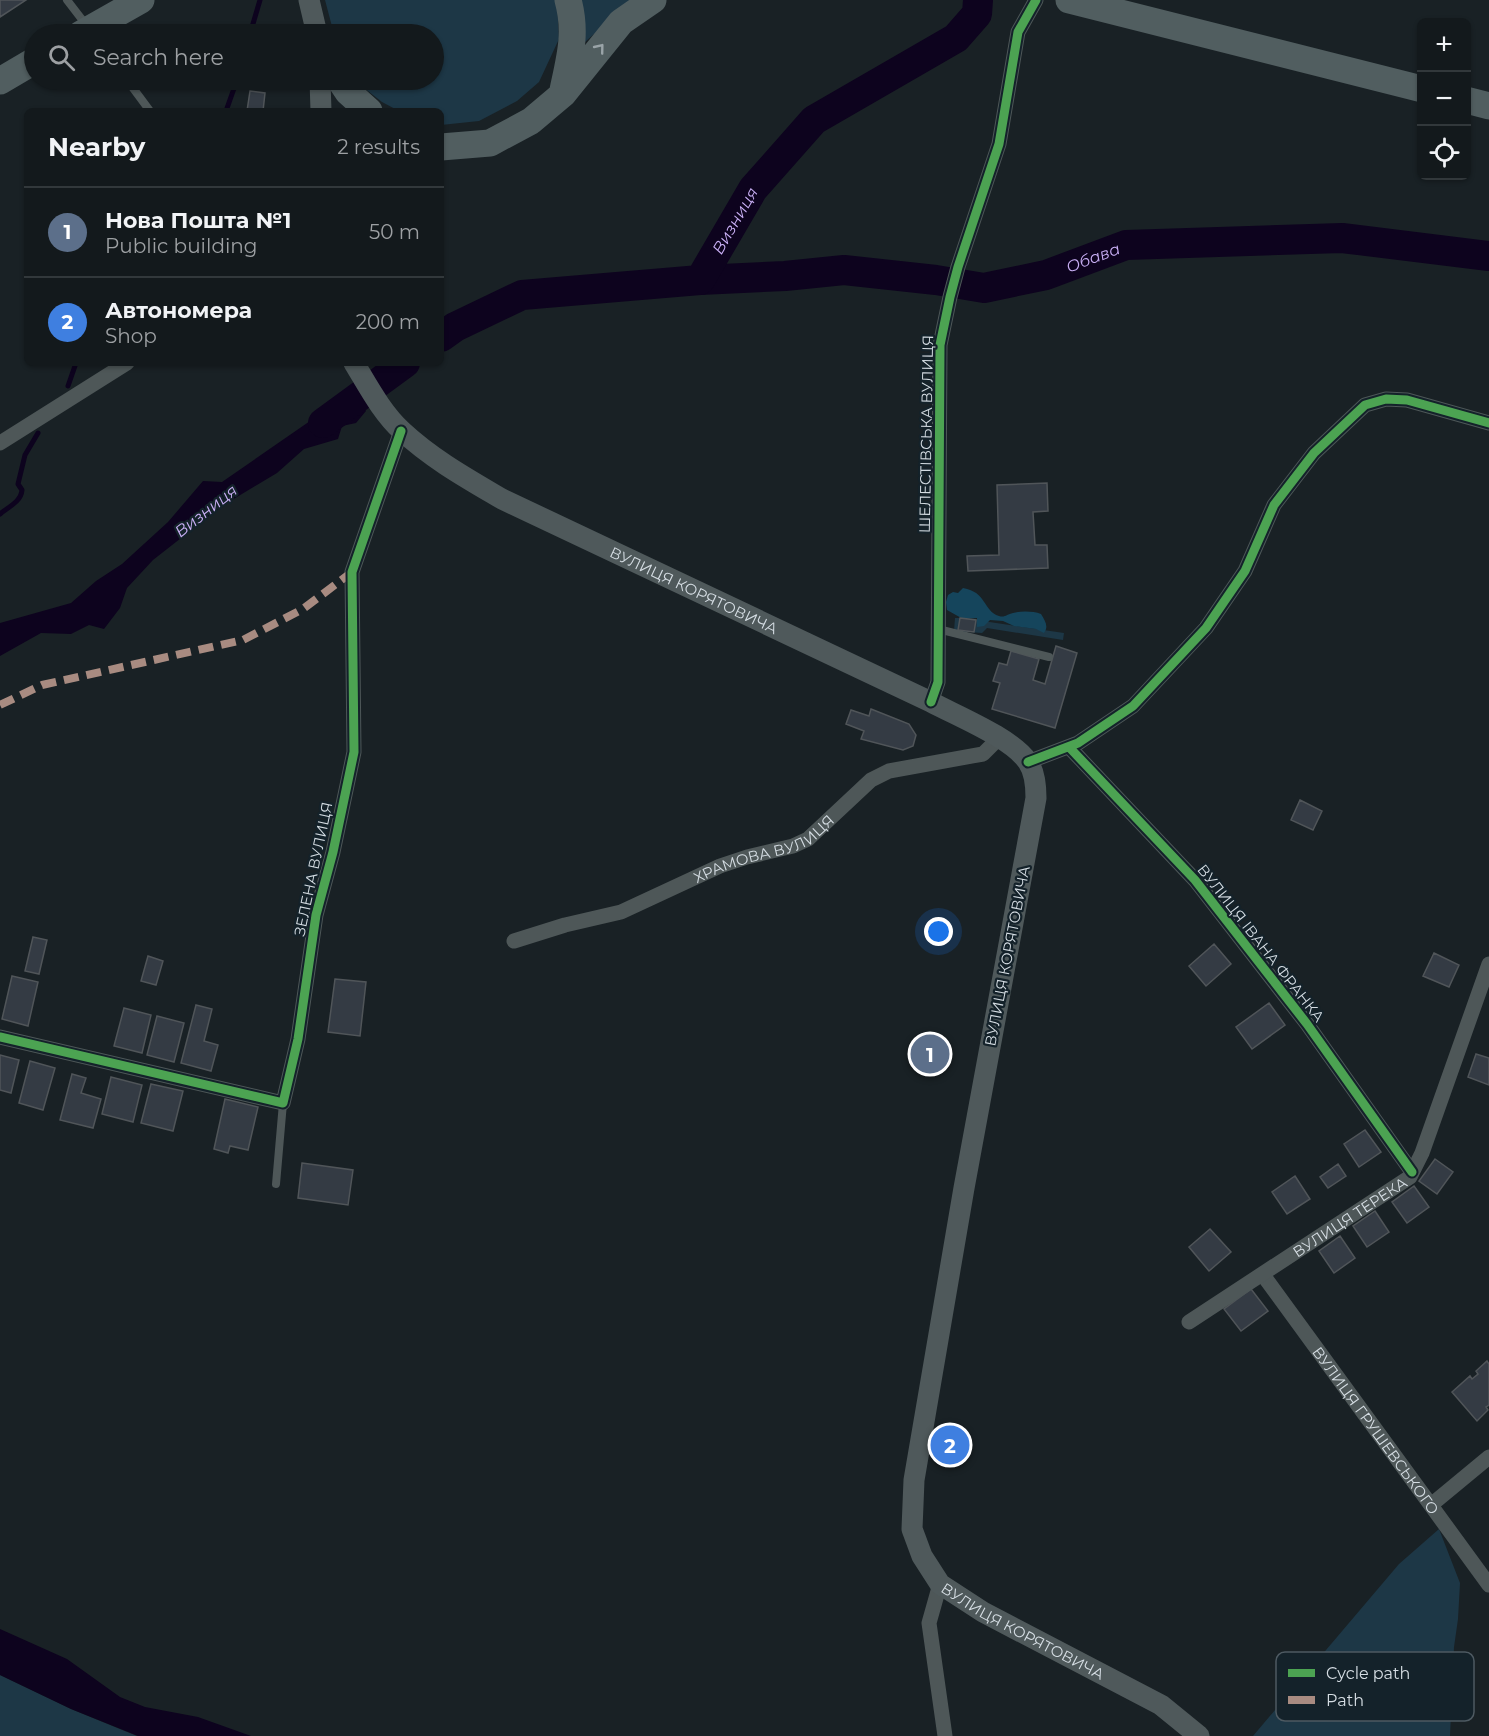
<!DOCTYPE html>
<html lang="en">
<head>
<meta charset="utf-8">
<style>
	:root { --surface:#13191c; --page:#1c2225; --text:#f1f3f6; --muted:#9da0a3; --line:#32383b; --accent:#d93025 }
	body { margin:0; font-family:Montserrat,sans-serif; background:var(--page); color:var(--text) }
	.controls { position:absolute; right:18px; top:18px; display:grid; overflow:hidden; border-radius:9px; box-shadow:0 2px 4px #0004 }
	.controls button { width:54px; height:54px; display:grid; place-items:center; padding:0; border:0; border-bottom:2px solid var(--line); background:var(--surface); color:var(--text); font:30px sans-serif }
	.you { position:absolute; left:939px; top:932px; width:21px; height:21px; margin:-15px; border:4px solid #fff; border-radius:50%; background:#1a73e8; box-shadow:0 0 0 9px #1a73e833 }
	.badge { display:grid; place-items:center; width:39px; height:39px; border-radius:50%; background:var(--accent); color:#fff; font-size:20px; font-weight:700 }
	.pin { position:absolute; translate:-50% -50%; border:3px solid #fff; box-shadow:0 2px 6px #0006 }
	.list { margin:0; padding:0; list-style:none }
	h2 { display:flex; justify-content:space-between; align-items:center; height:78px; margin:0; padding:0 24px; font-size:26px }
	h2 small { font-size:20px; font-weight:400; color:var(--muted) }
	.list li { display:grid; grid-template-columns:39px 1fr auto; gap:18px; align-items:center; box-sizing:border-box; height:90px; padding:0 24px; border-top:2px solid var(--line) }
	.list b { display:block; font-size:22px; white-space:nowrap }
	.list p { margin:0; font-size:20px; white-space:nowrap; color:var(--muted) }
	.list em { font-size:20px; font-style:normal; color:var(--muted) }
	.icon { flex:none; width:33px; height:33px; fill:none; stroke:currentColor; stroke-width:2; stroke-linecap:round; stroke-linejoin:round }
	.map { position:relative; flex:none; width:1489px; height:1736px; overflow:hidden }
	.search { position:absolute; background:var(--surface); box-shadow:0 2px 4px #0004; left:24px; top:24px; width:420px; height:66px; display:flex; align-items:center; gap:15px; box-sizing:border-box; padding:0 21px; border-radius:33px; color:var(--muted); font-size:22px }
	.panel { position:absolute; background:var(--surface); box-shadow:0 2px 4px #0004; left:24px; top:108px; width:420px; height:258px; border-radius:9px }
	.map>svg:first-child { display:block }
	.green { fill:#1d3746 }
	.forest { fill:#15455c }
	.water { fill:#0d031e }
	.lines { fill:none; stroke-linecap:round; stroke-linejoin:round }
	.stream { stroke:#0d031e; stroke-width:5 }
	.river { stroke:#0d031e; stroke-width:30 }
	.building { fill:#343b44; stroke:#505559; stroke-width:1.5 }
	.lane { stroke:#4e5758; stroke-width:8 }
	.street { stroke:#4e5758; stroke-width:15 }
	.secondary { stroke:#4f595b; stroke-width:21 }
	.highway { stroke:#515e60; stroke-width:27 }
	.highway-bridge { stroke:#515e60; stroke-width:27 }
	.quiet { stroke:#a88b81; stroke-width:8; stroke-dasharray:15 8; stroke-linecap:butt }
	.cycleway-casing { stroke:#14222a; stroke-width:13 }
	.cycleway { stroke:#4ca352; stroke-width:9 }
	.oneway { stroke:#9aa4a8 }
	.labels { text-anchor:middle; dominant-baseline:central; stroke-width:4.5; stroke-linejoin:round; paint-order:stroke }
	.street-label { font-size:15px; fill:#d5dde3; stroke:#14222a }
	.water-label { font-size:16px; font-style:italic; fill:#cab0f6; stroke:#14222a }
	.key { fill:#14222a; stroke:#4e5a62; stroke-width:1.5 }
	.key-label { font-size:16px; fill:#d5dde3 }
</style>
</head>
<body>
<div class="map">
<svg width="1489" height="1736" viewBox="0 0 1489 1736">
	<rect width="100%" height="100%" fill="#192125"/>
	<path class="green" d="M325 0H557L559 39 539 82 517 101 479 121 441 125V111H399L382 102 359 84 356 80H434V34H334Z
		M573 0H633L585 42Z
		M955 618H960L959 630 974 632 976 620 1064 633 1063 640 987 628 982 633 954 631Z
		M1439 1529 1460 1583 1458 1619 1454 1647 1450 1736H1253L1399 1564Z
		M0 1675 71 1709 137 1736H0Z"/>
	<path class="forest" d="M963 588C987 592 983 611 999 616 1005 618 1007 614 1013 613 1021 611 1033 611 1041 614 1045 621 1049 626 1044 633L1036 629 1014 626 1003 621 990 620 984 626 977 627V618L963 619 947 610 946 602 948 595 953 592 958 593Z"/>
	<path class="water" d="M352 392 366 411 356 423 342 426 338 439 304 449 277 473 222 506 153 560 127 588 120 608 104 629 89 625 71 634 41 633 0 656V623L71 603 96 581 122 564 168 522 203 481 222 482Z
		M0 1629 67 1659 120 1697 145 1707 198 1717 251 1736H138L71 1709 0 1675Z"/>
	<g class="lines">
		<path class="stream" d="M250 34 260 0
			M226 111 237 80
			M68 386 76 363
			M0 514C8 507 21 502 22 490L18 484 25 455 38 433"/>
		<g class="river">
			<path id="s1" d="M700 280 785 276 844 270 936 280 984 288 1046 275 1126 245 1342 238 1489 256"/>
			<path id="s2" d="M441 337 455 327 522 295 700 280 753 189 814 120 956 38 977 14 978 0"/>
			<path d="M323 423 405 363"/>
		</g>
	</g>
	<path class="building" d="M0 0H26L0 17Z
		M250 91 265 93 263 111H247Z
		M1047 483 1048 511 1033 512 1035 545H1047L1048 568 968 571 967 556 999 555 997 485Z
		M960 618 976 620 974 632 958 630Z
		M1056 646 1077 653 1055 728 992 709 1000 683 993 681 999 663 1007 665 1011 651 1039 659 1033 680 1045 684Z
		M871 709 909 724 916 735 913 746 903 750 861 739 864 731 846 724 851 710 869 716Z
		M1300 800 1322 811 1313 830 1291 820Z
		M33 937 47 940 39 974 25 971Z
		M1214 944 1231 964 1206 986 1189 966Z
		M1434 953 1459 965 1449 987 1423 976Z
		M148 956 163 961 156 985 141 981Z
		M12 976 38 982 28 1026 2 1019Z
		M335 979 366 982 360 1036 328 1032Z
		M1269 1003 1285 1025 1252 1049 1236 1027Z
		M196 1005 212 1009 204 1041 218 1045 211 1071 181 1063Z
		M124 1008 151 1015 142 1053 114 1046Z
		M157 1016 184 1023 174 1062 147 1055Z
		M1476 1054 1489 1058V1085L1468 1077Z
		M0 1055 19 1060 11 1093 0 1090Z
		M30 1061 55 1068 43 1110 19 1103Z
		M72 1074 86 1078 81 1093 101 1099 93 1128 60 1120Z
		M111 1077 142 1085 133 1122 102 1114Z
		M151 1084 183 1091 173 1131 141 1123Z
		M225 1099 258 1107 248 1150 230 1146 228 1153 214 1149Z
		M1365 1130 1381 1152 1359 1167 1344 1144Z
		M1435 1159 1453 1172 1437 1194 1419 1181Z
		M302 1163 353 1170 348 1205 298 1198Z
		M1338 1164 1346 1176 1328 1188 1320 1177Z
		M1295 1176 1310 1199 1287 1214 1272 1192Z
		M1414 1186 1429 1207 1407 1223 1392 1202Z
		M1375 1211 1389 1232 1367 1247 1353 1226Z
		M1210 1229 1231 1252 1209 1271 1189 1247Z
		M1340 1236 1355 1258 1334 1273 1319 1251Z
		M1251 1289 1268 1311 1241 1331 1224 1309Z
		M1487 1361 1489 1364V1405L1486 1407 1488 1410 1477 1421 1452 1392 1470 1376 1472 1379 1478 1374 1476 1371Z"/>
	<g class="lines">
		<path class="lane" d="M67 0 87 26
			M127 80 150 111
			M938 629 1049 657
			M276 1184 283 1103"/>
		<g class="street">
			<path d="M0 443 127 363"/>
			<path d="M931 702 938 682 940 345 950 297 958 267 999 144 1018 32 1036 0"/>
			<path d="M1069 747 1195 880 1307 1024 1412 1172"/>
			<path d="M1028 762 1078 743 1133 706 1206 628 1245 571 1274 505 1314 453 1365 405 1386 399 1407 400 1489 423"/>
			<path id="s3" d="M514 941 565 925 621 912 720 866 747 857 793 846 808 839 871 780 889 771 983 754 999 738"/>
			<path d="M0 1037 283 1103 298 1039 316 915 333 852 354 752 352 572 401 431"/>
			<path id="s4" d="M1263 1275 1489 1585"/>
			<path id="s5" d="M1189 1322 1410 1177 1422 1153 1489 964"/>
			<path d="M1431 1505 1489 1457"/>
			<path d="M940 1584 929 1623 945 1736"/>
		</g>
		<g class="secondary">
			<path d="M309 0 317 34"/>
			<path d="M320 80 321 111"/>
			<path id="s6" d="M354 363C368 386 382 413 402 431 432 459 468 479 502 499L931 702C957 716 1012 738 1028 762 1035 772 1036 786 1036 798L964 1188 914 1480 912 1529 922 1556 940 1584 983 1612 1161 1705 1199 1736"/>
		</g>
		<path class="highway" d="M1069 0 1422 89
			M340 80 348 92 369 111
			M0 81 34 61
			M563 90C570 57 577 33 568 0
			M1466 100 1489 106
			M441 147 490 143 531 121 563 94 621 22 653 0"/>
		<path class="highway-bridge" d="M81 34 141 0"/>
		<path class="quiet" d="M0 705 42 685 243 640 303 609 352 572"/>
		<defs>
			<path id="cycleway" d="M931 702 938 682 940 345 950 297 958 267 999 144 1018 32 1036 0
				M1069 747 1195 880 1307 1024 1412 1172
				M1028 762 1078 743 1133 706 1206 628 1245 571 1274 505 1314 453 1365 405 1386 399 1407 400 1489 423
				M0 1037 283 1103 298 1039 316 915 333 852 354 752 352 572 401 431"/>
		</defs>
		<use href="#cycleway" class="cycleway-casing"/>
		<use href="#cycleway" class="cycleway"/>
	</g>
	<defs><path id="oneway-chevron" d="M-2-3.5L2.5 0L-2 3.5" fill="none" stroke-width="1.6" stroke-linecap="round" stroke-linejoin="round" transform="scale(1.5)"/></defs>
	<use class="oneway" href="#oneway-chevron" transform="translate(600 48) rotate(-51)"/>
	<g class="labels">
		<g class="street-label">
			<text transform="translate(926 434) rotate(-89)">ШЕЛЕСТІВСЬКА ВУЛИЦЯ</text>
			<text stroke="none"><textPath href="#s6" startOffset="417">ВУЛИЦЯ КОРЯТОВИЧА</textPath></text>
			<text stroke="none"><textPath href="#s3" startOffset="268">ХРАМОВА ВУЛИЦЯ</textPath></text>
			<text transform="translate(313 869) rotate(-78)">ЗЕЛЕНА ВУЛИЦЯ</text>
			<text transform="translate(1261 943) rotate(52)">ВУЛИЦЯ ІВАНА ФРАНКА</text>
			<text transform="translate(1007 956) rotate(-79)">ВУЛИЦЯ КОРЯТОВИЧА</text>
			<text stroke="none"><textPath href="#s5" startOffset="192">ВУЛИЦЯ ТЕРЕКА</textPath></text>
			<text stroke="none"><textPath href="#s4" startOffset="192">ВУЛИЦЯ ГРУШЕВСЬКОГО</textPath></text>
			<text stroke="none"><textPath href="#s6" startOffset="1731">ВУЛИЦЯ КОРЯТОВИЧА</textPath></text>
		</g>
		<g class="water-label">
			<text stroke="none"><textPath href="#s2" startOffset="339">Визниця</textPath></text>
			<text stroke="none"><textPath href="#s1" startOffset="399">Обава</textPath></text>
			<text transform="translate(206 511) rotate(-38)">Визниця</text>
		</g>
	</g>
	<rect x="1276" y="1652" width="198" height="69" rx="9" class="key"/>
	<rect x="1288" y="1669" width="27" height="8" fill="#4ca352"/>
	<rect x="1288" y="1696" width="27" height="8" fill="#a88b81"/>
	<g class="key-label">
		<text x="1326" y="1679">Cycle path</text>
		<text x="1326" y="1706">Path</text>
	</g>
</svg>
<div class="controls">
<button>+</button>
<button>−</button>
<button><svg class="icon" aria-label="locate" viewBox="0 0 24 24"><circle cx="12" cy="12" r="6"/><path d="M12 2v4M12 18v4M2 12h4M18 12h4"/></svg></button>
</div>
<div class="you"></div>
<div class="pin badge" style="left:930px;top:1054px;background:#5c6f8a">1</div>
<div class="pin badge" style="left:950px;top:1445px;background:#3f7fe0">2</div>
<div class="search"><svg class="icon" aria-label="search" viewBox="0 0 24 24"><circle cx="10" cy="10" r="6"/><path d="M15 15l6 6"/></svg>Search here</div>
<section class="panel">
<h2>Nearby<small>2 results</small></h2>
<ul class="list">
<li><span class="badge" style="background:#5c6f8a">1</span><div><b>Нова Пошта №1</b><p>Public building</p></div><em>50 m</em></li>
<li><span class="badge" style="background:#3f7fe0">2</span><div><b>Автономера</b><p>Shop</p></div><em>200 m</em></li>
</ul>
</section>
</div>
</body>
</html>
